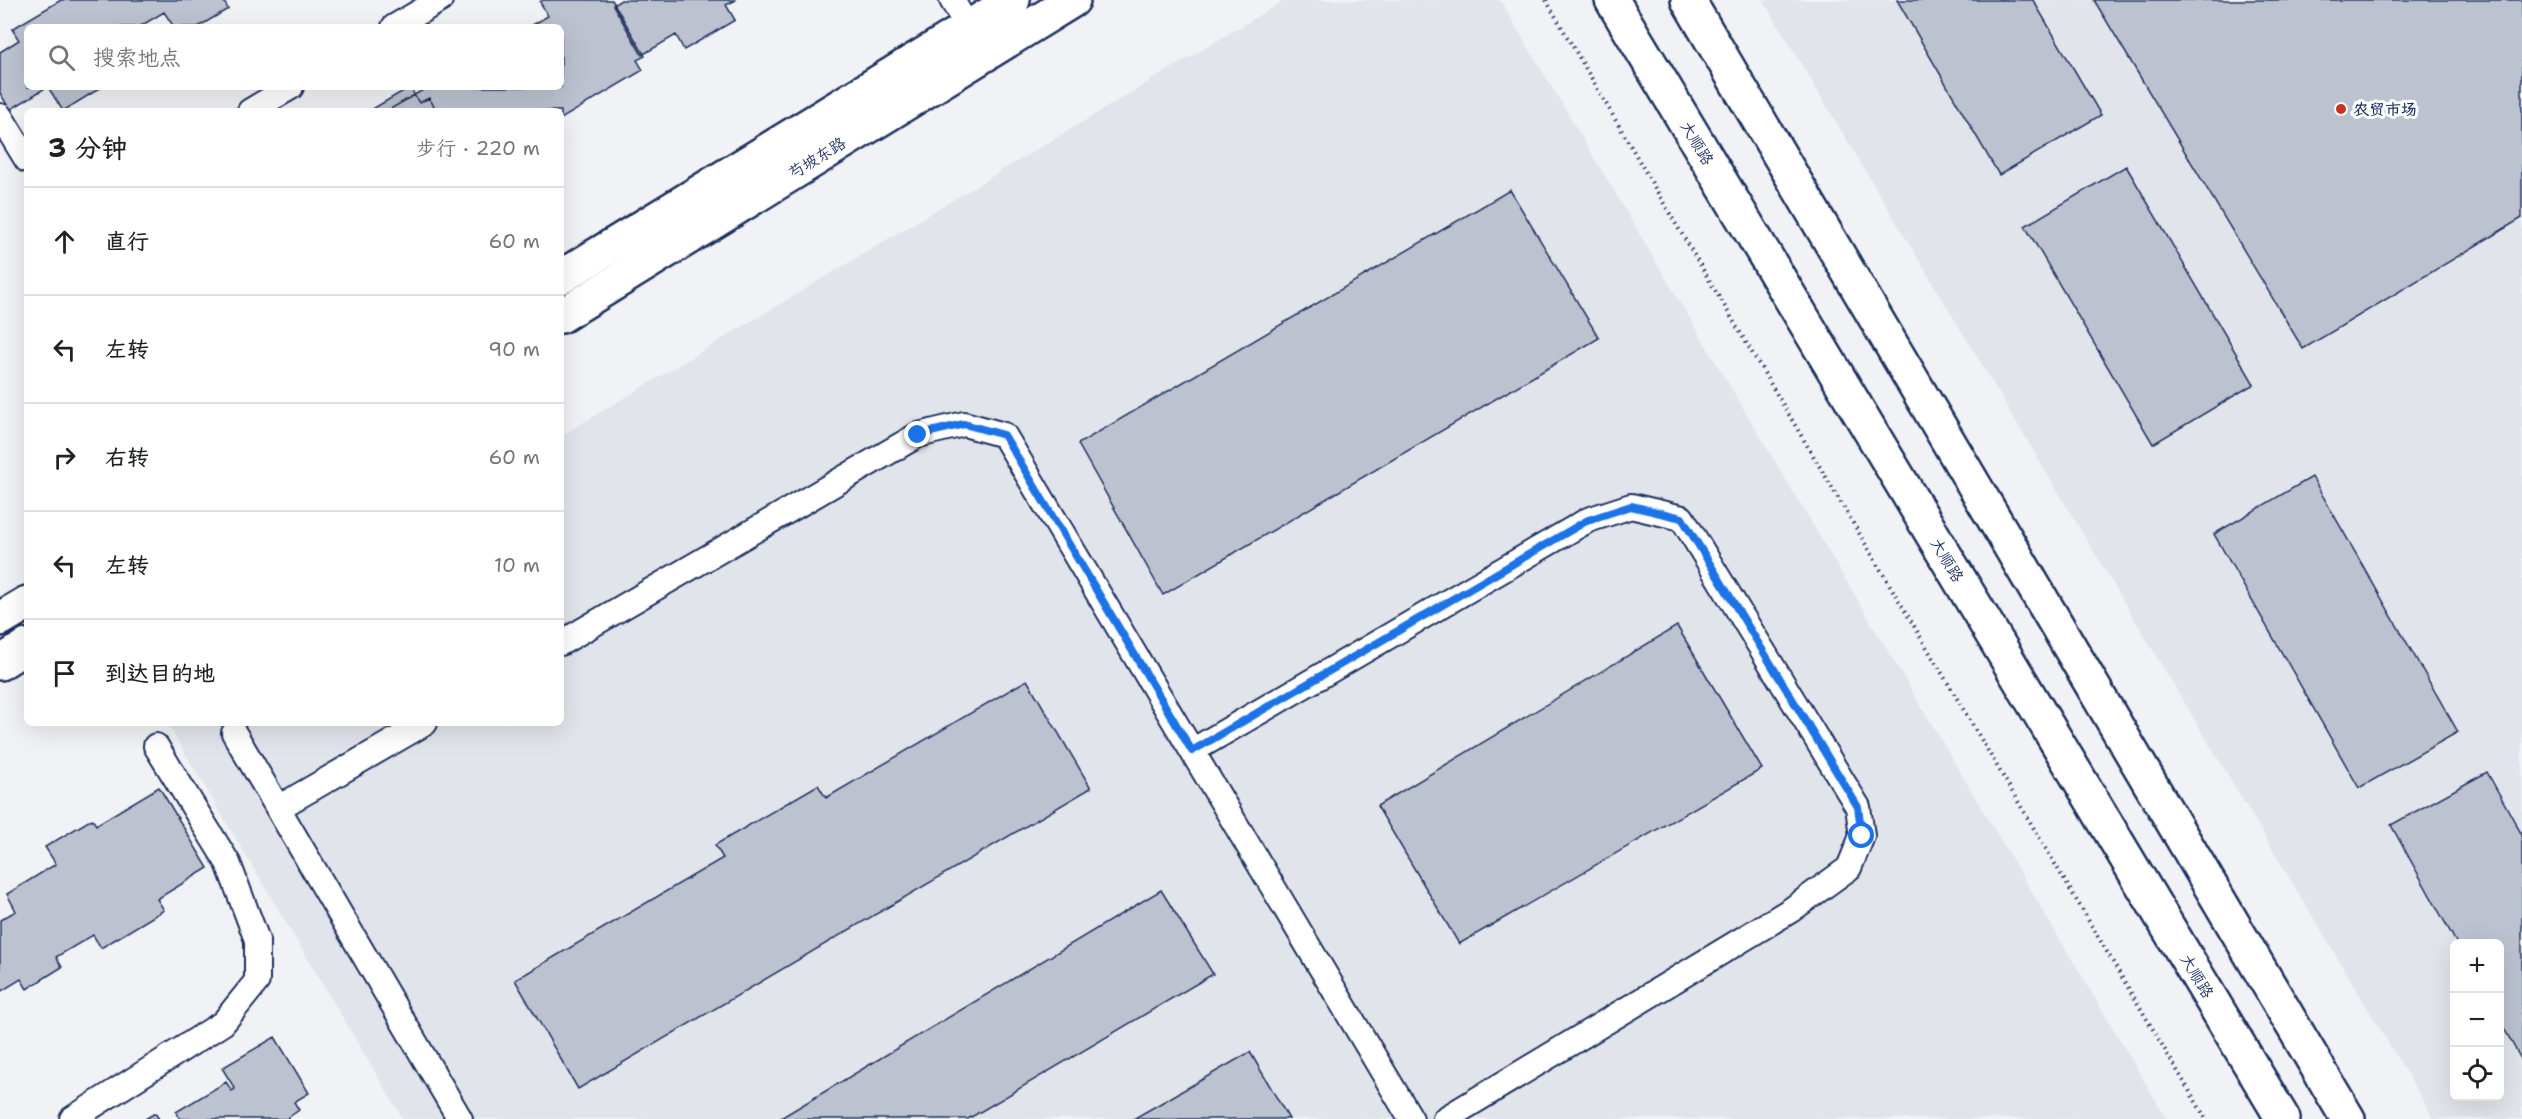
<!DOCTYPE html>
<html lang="zh">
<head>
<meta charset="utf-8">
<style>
	:root { --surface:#fff; --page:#f6f6f6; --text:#202124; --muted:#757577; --line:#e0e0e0 }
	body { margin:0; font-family:"Shantell Sans","LXGW WenKai TC",sans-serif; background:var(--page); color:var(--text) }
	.controls { position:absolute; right:18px; bottom:18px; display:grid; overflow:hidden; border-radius:9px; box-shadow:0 6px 24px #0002 }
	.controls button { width:54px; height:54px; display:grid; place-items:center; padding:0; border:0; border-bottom:2px solid var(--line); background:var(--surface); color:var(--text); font:30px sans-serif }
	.stop { position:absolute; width:18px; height:18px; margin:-14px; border:4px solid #1a73e8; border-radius:50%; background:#fff }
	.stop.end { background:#1a73e8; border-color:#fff; box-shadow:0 2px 6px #0008 }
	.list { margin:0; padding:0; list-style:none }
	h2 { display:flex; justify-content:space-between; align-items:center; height:78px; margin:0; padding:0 24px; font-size:26px }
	h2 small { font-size:20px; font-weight:400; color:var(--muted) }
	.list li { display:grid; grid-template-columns:39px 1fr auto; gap:18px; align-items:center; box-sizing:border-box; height:108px; padding:0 24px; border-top:2px solid var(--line) }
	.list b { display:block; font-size:22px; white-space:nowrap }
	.list em { font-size:20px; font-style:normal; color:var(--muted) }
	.icon { flex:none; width:33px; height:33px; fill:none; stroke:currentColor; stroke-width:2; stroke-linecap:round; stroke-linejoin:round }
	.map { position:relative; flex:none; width:2522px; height:1119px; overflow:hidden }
	.search { position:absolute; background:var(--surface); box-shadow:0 6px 24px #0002; left:24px; top:24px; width:540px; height:66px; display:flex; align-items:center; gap:15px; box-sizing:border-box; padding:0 21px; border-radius:9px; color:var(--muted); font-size:22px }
	.panel { position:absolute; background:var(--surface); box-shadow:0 6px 24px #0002; left:24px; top:108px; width:540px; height:618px; border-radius:9px }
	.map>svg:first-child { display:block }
	.built { fill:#e1e4ea; fill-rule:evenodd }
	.building { fill:#bcc2d0; stroke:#1b2f5e; stroke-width:1.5 }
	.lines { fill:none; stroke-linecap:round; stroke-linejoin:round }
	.service-casing { stroke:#1b2f5e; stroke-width:28 }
	.tertiary-casing { stroke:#1b2f5e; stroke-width:38 }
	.path { stroke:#1b2f5e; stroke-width:4; stroke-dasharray:1.5 4.5; stroke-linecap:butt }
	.service { stroke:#fff; stroke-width:24 }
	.tertiary { stroke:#fff; stroke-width:33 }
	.route { stroke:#1a73e8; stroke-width:8 }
	.poi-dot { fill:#c8321e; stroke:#fff; stroke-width:2 }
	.labels { text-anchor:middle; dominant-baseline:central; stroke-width:6; stroke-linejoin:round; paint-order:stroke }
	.poi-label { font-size:16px; font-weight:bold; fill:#1b2f5e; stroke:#fff; text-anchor:start }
	.street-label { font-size:16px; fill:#1b2f5e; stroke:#fff }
</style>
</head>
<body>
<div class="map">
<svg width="2522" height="1119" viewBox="0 0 2522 1119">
	<rect width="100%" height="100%" fill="#f1f2f5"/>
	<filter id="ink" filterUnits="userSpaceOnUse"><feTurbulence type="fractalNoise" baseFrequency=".0167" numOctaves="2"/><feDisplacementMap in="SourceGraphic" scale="12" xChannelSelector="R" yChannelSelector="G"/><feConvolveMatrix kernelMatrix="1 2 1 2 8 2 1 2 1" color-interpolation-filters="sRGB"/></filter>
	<g filter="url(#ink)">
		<path class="built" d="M1285 0H1500L2167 1119H403L167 723H561V436Z
			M1763 0H2522V1119H2434ZM2454 944H2500V1096H2454Z"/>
		<path class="building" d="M61 0H223L228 9 198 27H174L164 12 139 27H27V87H47L10 110 0 93V52L19 40 12 29Z
			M543 0H612L645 56 637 60 643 70 561 119V111H387L428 87H561V27H529L548 16 540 2Z
			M621 0H736L726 5 735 20 684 50 676 35 642 55 613 5Z
			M1897 0H2033L2101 115 1999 175Z
			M2094 0H2522V218L2303 349Z
			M48 87H102L63 111Z
			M410 87 419 103 429 98 437 111H369Z
			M2126 166 2254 384 2153 444 2025 226Z
			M1510 190 1599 338 1163 595 1078 444Z
			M2312 477 2458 732 2359 788 2214 534Z
			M1677 626 1762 769 1459 944 1377 806Z
			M1027 680 1091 788 578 1089 515 980 723 858 715 845 818 785 826 798Z
			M2487 772 2522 835V1061L2500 1021V944H2457L2391 825Z
			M159 787 208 868 157 899 164 910 101 948 93 935 56 957 62 967 27 989 21 979 0 992V920L16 911 7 894 56 864 45 847 92 819 96 825Z
			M1161 890 1213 974 968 1119H779Z
			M275 1037 309 1093 294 1102 299 1110 286 1119H180L176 1112 226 1082 232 1091 235 1089 222 1068Z
			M1250 1052 1289 1119H1133Z
			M155 1113 159 1119H145Z"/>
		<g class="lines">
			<defs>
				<path id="service" d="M952 0 968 28
					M394 27 440 0
					M250 111 291 87
					M0 116 27 160
					M561 643 918 435 964 424 1004 435 1411 1119
					M234 733 460 1119
					M1192 751 1588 520 1631 506 1682 518 1858 807 1862 836 1849 868 1791 910 1445 1119
					M278 808 425 723
					M72 1119 223 1023 257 981V940L228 863 156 746"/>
				<path id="tertiary" d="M1612 0 2283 1119
					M1688 0 2348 1119
					M561 277 1013 0
					M561 316 1073 0
					M0 619 27 603
					M0 663 27 646"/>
			</defs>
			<use href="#service" class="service-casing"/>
			<use href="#tertiary" class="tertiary-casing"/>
			<path class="path" d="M1546 0 1670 214 2206 1119"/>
			<use href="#service" class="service"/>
			<use href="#tertiary" class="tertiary"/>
		</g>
	</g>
	<g class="lines" filter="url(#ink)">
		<path class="route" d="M918 435 964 424 1004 435 1192 751 1588 520 1631 506 1682 518 1858 807 1862 836"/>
	</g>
	<circle class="poi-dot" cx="2341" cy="109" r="6"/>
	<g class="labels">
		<g class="poi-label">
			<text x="2353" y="109">农贸市场</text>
		</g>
		<g class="street-label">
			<text transform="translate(1697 143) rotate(59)">大顺路</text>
			<text transform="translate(817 158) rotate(-32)">芍坡东路</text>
			<text transform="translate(1947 560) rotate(59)">大顺路</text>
			<text transform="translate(2197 976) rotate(59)">大顺路</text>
		</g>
	</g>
</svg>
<div class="controls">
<button>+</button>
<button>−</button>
<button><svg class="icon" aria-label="locate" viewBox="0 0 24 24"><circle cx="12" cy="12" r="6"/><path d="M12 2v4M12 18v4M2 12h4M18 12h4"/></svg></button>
</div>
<div class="stop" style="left:1862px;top:836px"></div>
<div class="stop end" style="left:918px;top:435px"></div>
<div class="search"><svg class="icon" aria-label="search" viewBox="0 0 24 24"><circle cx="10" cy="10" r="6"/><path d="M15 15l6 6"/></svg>搜索地点</div>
<section class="panel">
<h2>3 分钟<small>步行 · 220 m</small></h2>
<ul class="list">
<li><svg class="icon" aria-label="ahead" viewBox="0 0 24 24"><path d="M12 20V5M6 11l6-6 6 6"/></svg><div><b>直行</b></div><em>60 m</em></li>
<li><svg class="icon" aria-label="left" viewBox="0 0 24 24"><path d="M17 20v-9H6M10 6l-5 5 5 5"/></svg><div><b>左转</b></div><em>90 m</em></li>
<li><svg class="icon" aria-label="right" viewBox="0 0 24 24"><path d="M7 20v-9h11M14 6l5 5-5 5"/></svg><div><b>右转</b></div><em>60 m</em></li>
<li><svg class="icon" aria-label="left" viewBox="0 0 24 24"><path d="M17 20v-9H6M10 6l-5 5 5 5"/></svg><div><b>左转</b></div><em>10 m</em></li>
<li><svg class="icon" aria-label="arrive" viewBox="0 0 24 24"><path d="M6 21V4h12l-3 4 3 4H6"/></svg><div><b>到达目的地</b></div></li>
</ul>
</section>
</div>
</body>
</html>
